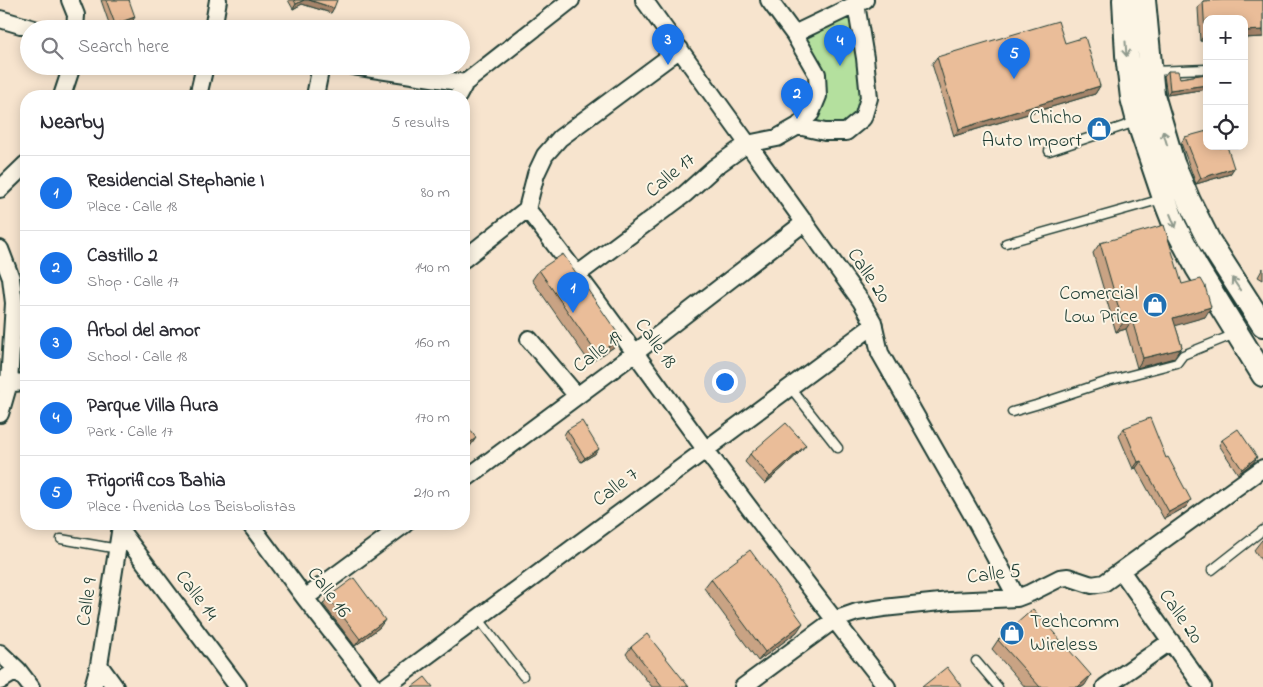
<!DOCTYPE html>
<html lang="en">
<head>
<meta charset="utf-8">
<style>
	:root { --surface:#fff; --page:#f7f7f7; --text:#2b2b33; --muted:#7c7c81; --line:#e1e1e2; --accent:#1a73e8 }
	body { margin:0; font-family:"Indie Flower",sans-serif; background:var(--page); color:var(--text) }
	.controls { position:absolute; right:15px; top:15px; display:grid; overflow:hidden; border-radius:10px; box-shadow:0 2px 12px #0003 }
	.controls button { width:45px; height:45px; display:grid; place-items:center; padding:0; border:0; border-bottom:1px solid var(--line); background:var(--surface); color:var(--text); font:25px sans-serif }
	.you { position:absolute; left:724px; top:381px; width:18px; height:18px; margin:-12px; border:4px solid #fff; border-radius:50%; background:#1a73e8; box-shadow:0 0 0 8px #1a73e833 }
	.badge { display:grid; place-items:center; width:32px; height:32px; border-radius:50%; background:var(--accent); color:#fff; font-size:16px; font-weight:700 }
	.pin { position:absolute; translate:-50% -41px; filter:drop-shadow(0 1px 2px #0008) }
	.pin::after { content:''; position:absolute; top:26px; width:18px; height:15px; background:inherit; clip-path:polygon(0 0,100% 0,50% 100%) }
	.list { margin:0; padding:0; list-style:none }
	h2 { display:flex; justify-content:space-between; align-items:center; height:65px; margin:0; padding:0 20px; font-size:21px }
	h2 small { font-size:16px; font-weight:400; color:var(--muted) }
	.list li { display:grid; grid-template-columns:32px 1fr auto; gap:15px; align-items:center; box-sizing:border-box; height:75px; padding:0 20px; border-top:1px solid var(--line) }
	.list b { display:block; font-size:19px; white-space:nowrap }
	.list p { margin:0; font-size:16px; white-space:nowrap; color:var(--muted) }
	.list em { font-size:16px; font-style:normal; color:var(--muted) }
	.icon { flex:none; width:28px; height:28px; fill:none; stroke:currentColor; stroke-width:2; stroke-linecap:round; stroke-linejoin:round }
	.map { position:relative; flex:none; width:1263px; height:687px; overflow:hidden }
	.search { position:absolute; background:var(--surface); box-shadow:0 2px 12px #0003; left:20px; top:20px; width:450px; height:55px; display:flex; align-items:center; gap:12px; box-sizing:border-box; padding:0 18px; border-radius:28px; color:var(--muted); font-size:19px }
	.panel { position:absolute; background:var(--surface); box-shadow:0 2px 12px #0003; left:20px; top:90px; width:450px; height:440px; border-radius:20px }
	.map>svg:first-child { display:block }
	.green { fill:#b4e09e; stroke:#6a8e69 }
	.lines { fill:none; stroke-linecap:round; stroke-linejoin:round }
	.lane-casing { stroke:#1f3d34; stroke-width:11 }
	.street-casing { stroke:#1f3d34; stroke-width:20 }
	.secondary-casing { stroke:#1f3d34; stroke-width:26 }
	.lane { stroke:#fcf5e5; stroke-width:8 }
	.street { stroke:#fcf5e5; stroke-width:16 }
	.secondary { stroke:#fcf5e5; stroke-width:22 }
	.wall { fill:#c9a384; stroke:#1f3d34 }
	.shaded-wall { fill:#a4846b; stroke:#1f3d34 }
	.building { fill:#eabd99; stroke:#1f3d34 }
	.oneway { stroke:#8e998c }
	.labels { text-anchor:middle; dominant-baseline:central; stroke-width:4; stroke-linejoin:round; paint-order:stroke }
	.poi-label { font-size:20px; fill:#1f3d34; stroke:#fcf5e5; text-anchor:end }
	.street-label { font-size:20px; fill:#1f3d34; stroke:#fcf5e5 }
</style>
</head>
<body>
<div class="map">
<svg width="1263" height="687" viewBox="0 0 1263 687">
	<rect width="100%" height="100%" fill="#f7e4ce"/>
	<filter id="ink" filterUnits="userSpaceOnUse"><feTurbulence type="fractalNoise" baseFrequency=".02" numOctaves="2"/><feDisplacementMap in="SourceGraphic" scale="10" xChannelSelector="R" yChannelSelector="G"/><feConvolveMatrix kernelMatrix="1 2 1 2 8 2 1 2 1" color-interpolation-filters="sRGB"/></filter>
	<g filter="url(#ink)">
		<path class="green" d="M847 11C854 38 873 87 859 113 857 118 850 122 845 126L810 124 823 99 798 39Z"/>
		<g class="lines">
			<defs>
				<path id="lane" d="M1152 71 1207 69
					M1049 151 1136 122
					M1006 243 1162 199
					M790 387 838 448
					M1012 412 1036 405 1108 381 1177 363 1183 355 1235 334
					M61 539 118 549
					M1212 570 1263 530
					M478 618 523 676
					M976 661 998 687"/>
				<path id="street" d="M70 0 76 15 75 29
					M644 0 861 301 873 322 880 353 974 518 1017 598
					M0 19 34 29
					M213 29 218 0
					M794 34 865 0
					M353 66 465 83
					M62 96 72 66
					M198 96 205 66
					M315 96 321 66
					M458 96 465 83 571 0
					M798 126 825 132H846L863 118 869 98 865 58 856 4
					M0 189 26 164
					M527 209C589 287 646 369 705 449 765 529 825 609 887 687
					M527 209 536 174 545 155 560 138 680 49
					M0 249 11 278 14 303 9 383 0 414
					M464 259 527 209
					M578 274 685 194 715 167 747 144 777 138 798 126 811 113 818 96 817 74 794 34 769 0
					M529 339 577 396
					M0 384 26 382
					M464 480 635 353 805 222
					M250 524 305 598 374 687
					M121 531 238 687
					M1122 572 1203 687
					M305 598 405 524
					M0 653 18 670 31 687
					M99 665 115 687
					M0 681 18 670
					M93 687 99 665 121 526
					M385 687 874 325
					M743 687 834 620 857 612 883 608 950 601 1017 598 1030 593 1060 578 1068 577 1092 585 1104 583 1263 468
					M1105 687 1171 641"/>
				<path id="secondary" d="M1124 0 1127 55 1132 98 1138 121 1164 198 1175 226 1197 268 1263 375
					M1144 0 1153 95 1173 163 1189 201 1209 241 1263 325"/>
			</defs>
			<use href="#lane" class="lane-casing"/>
			<use href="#street" class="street-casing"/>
			<use href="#secondary" class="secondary-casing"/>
			<use href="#lane" class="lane"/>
			<use href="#street" class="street"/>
			<use href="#secondary" class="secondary"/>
		</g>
		<path class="wall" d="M101 0H129L132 22 111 29Z
			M288 0H337L331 13 302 4 293 9Z
			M1222 0H1263V37L1244 38V19H1207V41H1200L1198 8 1203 1Z
			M1065 43 1100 86 1095 94 954 136 932 64 937 57Z
			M1168 71 1180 78 1207 74V89L1167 95 1164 76Z
			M1185 137 1220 148 1234 168 1230 174 1196 184 1181 143Z
			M1100 243 1182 284 1205 317 1175 325 1182 347 1174 358 1137 368 1126 329 1116 332 1093 253Z
			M1263 268V280L1258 277Z
			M539 270 621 338 614 347 590 363 532 280Z
			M1124 428 1166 458 1186 507 1164 519 1136 468 1133 469 1119 436Z
			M567 430 595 454 581 462 564 435Z
			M1222 440 1254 462 1238 474 1219 445Z
			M800 452 765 484 745 462 750 454Z
			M1263 539V563L1254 550 1261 541Z
			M711 579 797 632 758 661 704 588Z
			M328 597 380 627 355 646 323 604Z
			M998 640 1085 685 1082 687H1025L992 649Z
			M631 647 689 687H652L626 654Z"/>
		<path class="shaded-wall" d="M304 0H309L334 8 331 13 302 4 293 9 296 4Z
			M135 17 132 22 112 29 115 24Z
			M1263 30V37L1244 38V31Z
			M1205 34H1207V41H1200Z
			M1207 85V89L1167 95 1170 90Z
			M1100 86 1095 94 954 136 959 129Z
			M1234 168 1230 174 1196 184 1201 178Z
			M1211 307 1205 317 1167 328 1173 318Z
			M1132 320 1126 329 1116 332 1123 323Z
			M621 338 614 347 590 363 597 354Z
			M1180 349 1174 358 1137 368 1143 358Z
			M476 438 469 448 464 451V447Z
			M806 445 800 452 765 484 770 477Z
			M599 449 595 454 581 462 585 458Z
			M1257 457 1254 462 1238 474 1242 469Z
			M1141 461 1136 468 1133 469 1138 462Z
			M1191 500 1186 507 1164 519 1169 512Z
			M385 620 380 627 355 646 360 639Z
			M803 623 797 632 758 661 765 652Z
			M1091 675 1085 685 1082 687H1078Z"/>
		<path class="building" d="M106 0H129L135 17 115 24Z
			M294 0H304L296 4Z
			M309 0H337L334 8Z
			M1222 0H1263V30L1244 31V19H1207V34H1205L1203 1Z
			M1058 21 1065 43 1085 37 1100 86 959 129 937 57Z
			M1168 71H1178L1180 78 1207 74V85L1170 90Z
			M1207 131V146H1219L1220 148 1227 146 1234 168 1201 178 1185 137Z
			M1164 225 1182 284 1201 279 1205 286 1211 307 1173 318 1182 347 1180 349 1143 358 1132 320 1123 323 1100 243Z
			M563 254 621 338 597 354 539 270Z
			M1150 418 1166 458 1168 457 1191 500 1169 512 1141 461 1138 462 1124 428Z
			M464 421 476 438 464 447Z
			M582 421 599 449 585 458 567 430Z
			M786 423 806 445 770 477 750 454Z
			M1238 429 1257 457 1242 469 1222 440Z
			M750 550 803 623 765 652 711 579Z
			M354 578 385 620 360 639 328 597Z
			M1033 609 1091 675 1078 687H1040L998 640Z
			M647 634 689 687H663L631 647Z
			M947 667 962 687H922Z
			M425 677 433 687H412Z"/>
		<defs><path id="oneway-shaft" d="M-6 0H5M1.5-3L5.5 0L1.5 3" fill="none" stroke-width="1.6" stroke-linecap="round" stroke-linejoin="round" transform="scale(1.25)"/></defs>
		<g class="oneway">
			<use href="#oneway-shaft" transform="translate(1126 49) rotate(86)"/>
			<use href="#oneway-shaft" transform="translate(1165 138) rotate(-107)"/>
			<use href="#oneway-shaft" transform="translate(1173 221) rotate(68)"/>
			<use href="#oneway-shaft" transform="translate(1236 284) rotate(-124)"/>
		</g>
	</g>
	<defs>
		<symbol id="shop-disc" viewBox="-11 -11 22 22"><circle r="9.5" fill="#1f6fb2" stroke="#fcf5e5"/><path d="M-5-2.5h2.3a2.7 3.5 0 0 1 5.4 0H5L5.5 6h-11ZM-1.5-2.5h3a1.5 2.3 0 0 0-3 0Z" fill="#fff"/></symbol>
	</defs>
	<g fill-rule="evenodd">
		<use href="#shop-disc" x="1085" y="115" width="28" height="28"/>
		<use href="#shop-disc" x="1141" y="291" width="28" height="28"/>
		<use href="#shop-disc" x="998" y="619" width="28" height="28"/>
	</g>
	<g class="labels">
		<g class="poi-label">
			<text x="1082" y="118">Chicho<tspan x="1082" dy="23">Auto Import</tspan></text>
			<text x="1138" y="294">Comercial<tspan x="1138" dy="23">Low Price</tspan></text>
			<text x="1030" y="622" text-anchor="start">Techcomm<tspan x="1030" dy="23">Wireless</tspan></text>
		</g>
		<g class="street-label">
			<text transform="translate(671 176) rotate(-40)">Calle 17</text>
			<text transform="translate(868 276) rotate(56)">Calle 20</text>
			<text transform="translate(655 344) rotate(54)">Calle 18</text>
			<text transform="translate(598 353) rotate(-37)">Calle 19</text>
			<text transform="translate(616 488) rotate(-37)">Calle 7</text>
			<text transform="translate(994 575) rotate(-7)">Calle 5</text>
			<text transform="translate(328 593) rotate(53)">Calle 16</text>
			<text transform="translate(196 596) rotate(53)">Calle 14</text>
			<text transform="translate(88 602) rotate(-81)">Calle 9</text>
			<text transform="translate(1180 617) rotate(55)">Calle 20</text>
		</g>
	</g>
</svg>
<div class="controls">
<button>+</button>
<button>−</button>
<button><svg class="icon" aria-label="locate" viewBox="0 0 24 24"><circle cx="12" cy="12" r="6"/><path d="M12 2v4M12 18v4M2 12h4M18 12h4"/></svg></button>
</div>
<div class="you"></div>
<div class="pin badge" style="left:573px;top:313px">1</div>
<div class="pin badge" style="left:797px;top:119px">2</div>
<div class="pin badge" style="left:668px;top:65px">3</div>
<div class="pin badge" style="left:840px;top:66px">4</div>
<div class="pin badge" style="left:1014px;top:79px">5</div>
<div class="search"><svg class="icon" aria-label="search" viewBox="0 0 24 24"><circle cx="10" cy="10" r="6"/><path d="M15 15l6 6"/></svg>Search here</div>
<section class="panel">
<h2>Nearby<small>5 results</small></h2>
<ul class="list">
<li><span class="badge">1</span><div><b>Residencial Stephanie I</b><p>Place · Calle 18</p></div><em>80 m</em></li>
<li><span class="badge">2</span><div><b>Castillo 2</b><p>Shop · Calle 17</p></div><em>140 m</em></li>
<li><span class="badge">3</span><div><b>Arbol del amor</b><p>School · Calle 18</p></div><em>160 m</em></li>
<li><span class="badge">4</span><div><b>Parque Villa Aura</b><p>Park · Calle 17</p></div><em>170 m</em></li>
<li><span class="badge">5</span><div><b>Frigorificos Bahia</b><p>Place · Avenida Los Beisbolistas</p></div><em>210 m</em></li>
</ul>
</section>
</div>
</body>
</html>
